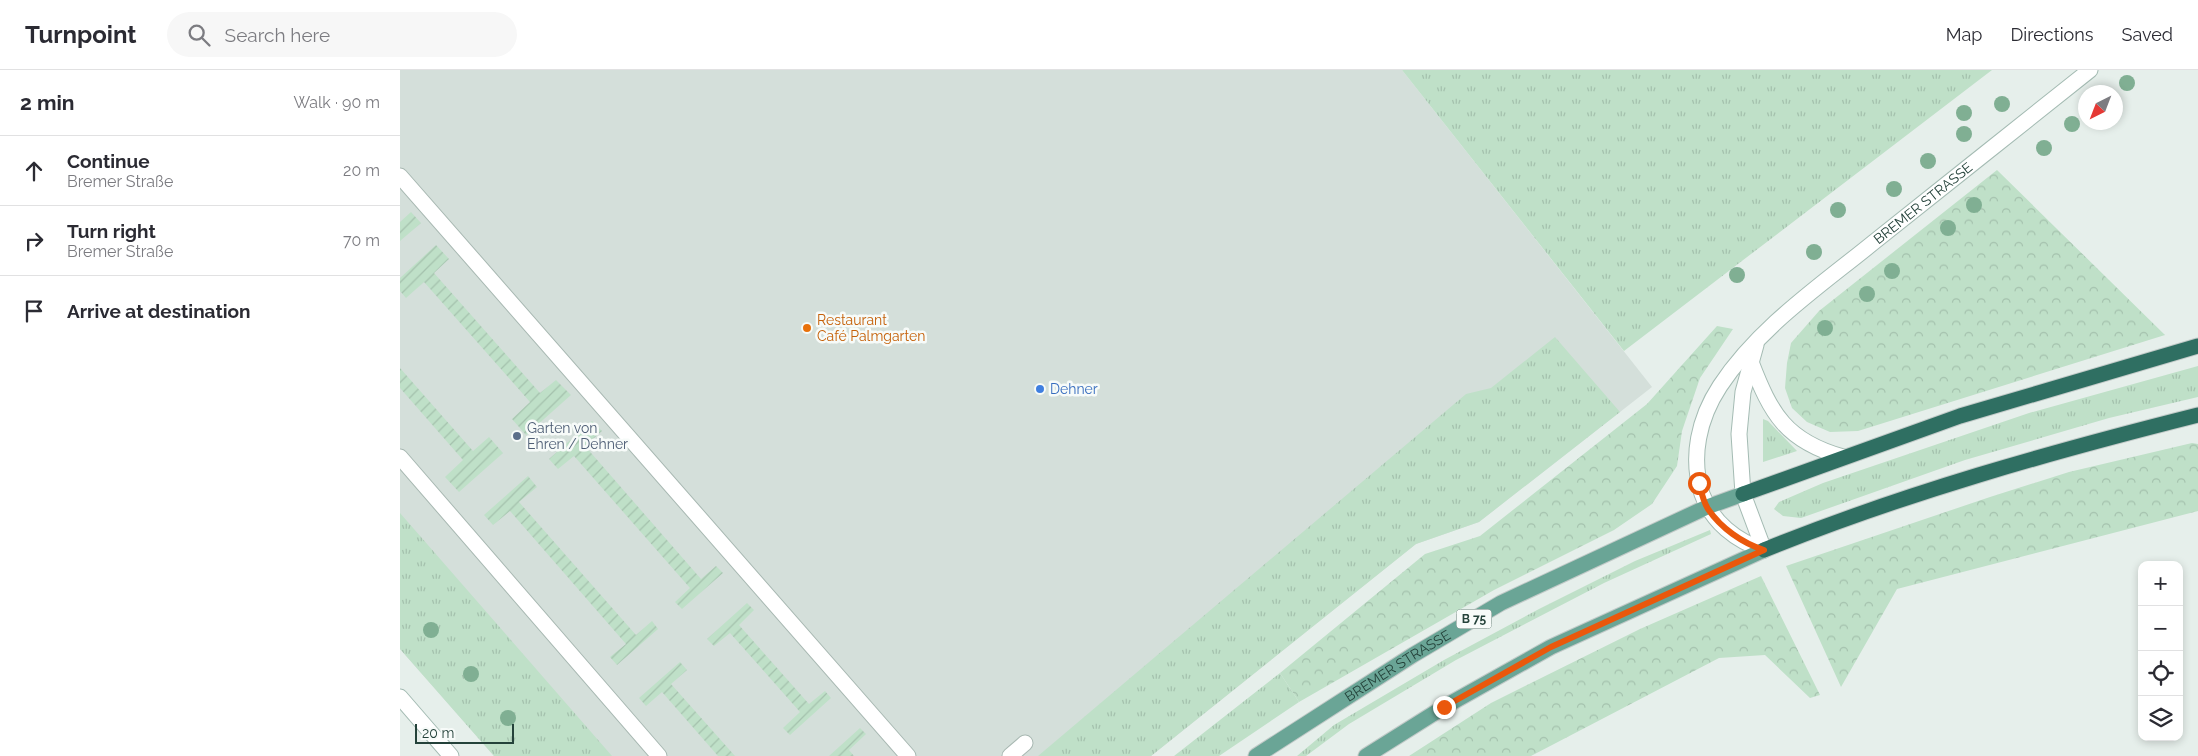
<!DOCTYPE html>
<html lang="en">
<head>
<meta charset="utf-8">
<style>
	:root { --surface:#fff; --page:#f7f7f7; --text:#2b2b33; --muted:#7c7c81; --line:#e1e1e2 }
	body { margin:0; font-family:Raleway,sans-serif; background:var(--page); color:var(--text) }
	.controls { position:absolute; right:15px; bottom:15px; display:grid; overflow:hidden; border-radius:10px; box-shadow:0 2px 8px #0003 }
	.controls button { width:45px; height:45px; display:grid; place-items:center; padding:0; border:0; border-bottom:1px solid var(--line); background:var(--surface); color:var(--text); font:25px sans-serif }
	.compass { position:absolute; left:1678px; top:15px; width:45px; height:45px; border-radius:50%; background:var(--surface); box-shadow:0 2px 8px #0003; rotate:222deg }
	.scale { position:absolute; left:15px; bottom:12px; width:99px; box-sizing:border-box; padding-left:5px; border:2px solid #24423a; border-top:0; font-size:14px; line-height:18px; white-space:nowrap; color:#24423a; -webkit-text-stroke:4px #f7fbf9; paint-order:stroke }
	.stop { position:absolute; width:15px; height:15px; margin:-11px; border:4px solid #ea580c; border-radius:50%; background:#fff }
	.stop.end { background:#ea580c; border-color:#fff; box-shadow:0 1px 5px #0008 }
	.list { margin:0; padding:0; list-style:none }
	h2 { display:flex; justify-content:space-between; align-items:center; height:65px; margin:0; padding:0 20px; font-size:21px }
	h2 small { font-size:16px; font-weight:400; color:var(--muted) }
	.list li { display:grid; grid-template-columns:32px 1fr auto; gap:15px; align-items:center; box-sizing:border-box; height:70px; padding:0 20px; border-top:1px solid var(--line) }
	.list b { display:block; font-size:19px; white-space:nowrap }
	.list p { margin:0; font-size:16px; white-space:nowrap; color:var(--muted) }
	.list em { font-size:16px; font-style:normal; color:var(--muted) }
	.icon { flex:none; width:28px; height:28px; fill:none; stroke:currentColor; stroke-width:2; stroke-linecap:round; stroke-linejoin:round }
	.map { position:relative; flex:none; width:1798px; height:686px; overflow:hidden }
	header { display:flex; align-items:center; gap:30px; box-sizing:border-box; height:70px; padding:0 25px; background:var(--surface); border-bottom:1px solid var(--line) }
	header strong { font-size:24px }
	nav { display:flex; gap:28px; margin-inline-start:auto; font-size:18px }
	.search { width:350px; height:45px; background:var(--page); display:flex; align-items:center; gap:12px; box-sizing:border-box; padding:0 18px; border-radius:28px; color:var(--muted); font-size:19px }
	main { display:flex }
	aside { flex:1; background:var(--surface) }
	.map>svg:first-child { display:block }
	.built { fill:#d4dfda }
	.grass { fill:url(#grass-tufts) }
	.forest { fill:url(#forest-crowns) }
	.garden { fill:url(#garden-furrows) }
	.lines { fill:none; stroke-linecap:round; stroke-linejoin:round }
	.lane-casing { stroke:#a8b8b2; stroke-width:17 }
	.secondary-casing { stroke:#a4bbb3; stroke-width:17 }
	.primary-casing { stroke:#c2cac8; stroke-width:17 }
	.highway-casing { stroke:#c2cac8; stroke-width:17 }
	.lane { stroke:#fff; stroke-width:15 }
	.secondary { stroke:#fff; stroke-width:15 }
	.primary { stroke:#6aa596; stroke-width:15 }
	.highway { stroke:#2f6f62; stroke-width:15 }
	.tree { fill:#80af93 }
	.route { stroke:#ea580c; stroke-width:6 }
	.food-dot { fill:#e8710a; stroke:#f7fbf9; stroke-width:2 }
	.shop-dot { fill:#3f7fe0; stroke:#f7fbf9; stroke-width:2 }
	.service-dot { fill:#5c6f8a; stroke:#f7fbf9; stroke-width:2 }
	.labels { text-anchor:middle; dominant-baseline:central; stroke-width:5; stroke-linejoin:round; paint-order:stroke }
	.shield { fill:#f7fbf9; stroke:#637a73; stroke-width:1 }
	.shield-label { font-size:12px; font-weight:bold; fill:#24423a }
	.street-label { font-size:14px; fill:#24423a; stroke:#f7fbf9 }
	.food-label { font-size:14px; fill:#c56008; stroke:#f7fbf9; text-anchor:start }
	.shop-label { font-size:14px; fill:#366cbe; stroke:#f7fbf9; text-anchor:start }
	.service-label { font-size:14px; fill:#4e5e75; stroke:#f7fbf9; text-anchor:start }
</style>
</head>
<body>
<header>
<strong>Turnpoint</strong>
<div class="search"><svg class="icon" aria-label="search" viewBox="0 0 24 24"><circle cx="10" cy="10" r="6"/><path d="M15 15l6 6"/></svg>Search here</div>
<nav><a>Map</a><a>Directions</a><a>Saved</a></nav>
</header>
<main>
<aside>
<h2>2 min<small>Walk · 90 m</small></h2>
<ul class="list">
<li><svg class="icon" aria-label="ahead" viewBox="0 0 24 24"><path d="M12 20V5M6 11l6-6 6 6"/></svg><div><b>Continue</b><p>Bremer Straße</p></div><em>20 m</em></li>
<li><svg class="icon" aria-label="right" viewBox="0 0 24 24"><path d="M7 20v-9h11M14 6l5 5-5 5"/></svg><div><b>Turn right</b><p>Bremer Straße</p></div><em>70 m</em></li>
<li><svg class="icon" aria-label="arrive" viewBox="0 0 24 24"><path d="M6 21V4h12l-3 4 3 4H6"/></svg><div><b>Arrive at destination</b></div></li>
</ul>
</aside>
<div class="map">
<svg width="1798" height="686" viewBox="0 0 1798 686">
	<defs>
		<pattern id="grass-tufts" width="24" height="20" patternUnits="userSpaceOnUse" patternTransform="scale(1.25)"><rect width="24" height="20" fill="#bfe0c8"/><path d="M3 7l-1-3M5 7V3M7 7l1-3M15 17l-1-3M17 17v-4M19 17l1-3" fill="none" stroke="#a4c1ad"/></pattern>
		<pattern id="forest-crowns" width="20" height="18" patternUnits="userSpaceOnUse" patternTransform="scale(1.25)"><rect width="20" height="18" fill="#bfe0c8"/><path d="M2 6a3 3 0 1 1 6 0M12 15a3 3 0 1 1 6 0" fill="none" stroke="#a4c1ad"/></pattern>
		<pattern id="garden-furrows" width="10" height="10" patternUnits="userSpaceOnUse" patternTransform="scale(1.25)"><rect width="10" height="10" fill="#bfe0c8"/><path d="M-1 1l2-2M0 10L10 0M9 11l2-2" fill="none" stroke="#a4c1ad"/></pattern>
	</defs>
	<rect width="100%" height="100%" fill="#e6efeb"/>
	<path class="built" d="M0 0H1002L1252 317 1079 452 1016 474 751 686H94L0 579Z"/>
	<path class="grass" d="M1002 0H1592L1224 281Z
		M1155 267 1220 342 1079 452 1016 474 751 686H638L1066 324 1091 318Z
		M1798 296V327L1709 348 1565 390 1401 448 1383 446 1374 439 1379 432 1423 413 1629 343Z
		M1363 349 1368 351 1397 381 1363 392Z
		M0 443 212 686H94L0 579Z
		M1310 460 1311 464 1204 513 1056 590 949 654 906 686H897L934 655 1044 590 1139 539 1235 491Z
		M880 603 899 632 819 686H774Z"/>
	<path class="forest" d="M1597 100 1765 265 1458 361 1430 362 1407 352 1392 338 1385 318 1387 293 1391 273 1419 241Z
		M1317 256 1333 259 1300 308 1282 361 1277 396 1252 434 1214 460 1094 520 899 632 880 603 1025 484 1080 466 1247 334Z
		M1792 373 1798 374V441L1497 519 1441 617 1386 496 1590 427 1669 402Z
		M1361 506 1420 625 1410 628 1365 585 1319 588 1131 686H1009L1091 633 1240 559Z"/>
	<path class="garden" d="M11 142 21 153 0 171V152Z
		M36 175 49 189 34 203 140 323 156 310 171 325 126 365 112 349 130 332 24 212 6 228 0 221V208Z
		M0 298 73 381 89 367 103 383 59 422 45 407 63 390 0 318Z
		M192 351 202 361 185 376 301 509 316 496 323 503 282 539 275 532 290 518 174 386 158 399 149 389Z
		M128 406 137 417 119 432 236 565 252 551 258 559 217 595 210 587 226 574 110 441 93 455 84 445Z
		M347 533 354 540 339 555 409 634 425 621 431 628 390 665 383 658 400 642 330 563 314 576 307 569Z
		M280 592 287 600 271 614 335 686H318L262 622 246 636 239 628Z
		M460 658 466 664 449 680 454 686H429Z"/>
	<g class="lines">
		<defs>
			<path id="lane" d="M0 106 508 686
				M0 387 259 686
				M610 686 625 673"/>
			<g id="secondary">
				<path d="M1356 275 1343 322 1339 364 1343 424 1364 480"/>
				<path d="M1351 292C1371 344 1386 371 1443 387"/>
				<path id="s1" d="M1364 480C1336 471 1312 452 1302 424 1290 387 1299 348 1320 316 1359 257 1420 216 1474 172 1546 115 1618 57 1690 0"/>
				<path d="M0 627 51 686"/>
			</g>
			<g id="primary">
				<path id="s2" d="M856 686 1013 585 1101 533 1307 437 1343 424"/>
				<path d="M966 686 1044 637 1151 577 1364 480"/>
			</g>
			<path id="highway" d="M1343 424 1560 346 1798 276
				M1364 480C1505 423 1651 382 1798 345"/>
		</defs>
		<use href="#lane" class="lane-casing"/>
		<use href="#secondary" class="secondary-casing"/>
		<use href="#primary" class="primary-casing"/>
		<use href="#highway" class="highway-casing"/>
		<use href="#lane" class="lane"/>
		<use href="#secondary" class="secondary"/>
		<use href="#primary" class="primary"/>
		<use href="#highway" class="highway"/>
	</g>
	<g class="tree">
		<circle cx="1727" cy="13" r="8"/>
		<circle cx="1602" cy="34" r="8"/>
		<circle cx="1564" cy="43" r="8"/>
		<circle cx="1672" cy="54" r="8"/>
		<circle cx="1564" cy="64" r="8"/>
		<circle cx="1644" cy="78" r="8"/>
		<circle cx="1528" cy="91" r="8"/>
		<circle cx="1494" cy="119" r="8"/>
		<circle cx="1574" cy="135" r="8"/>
		<circle cx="1438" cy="140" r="8"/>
		<circle cx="1548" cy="158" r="8"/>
		<circle cx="1414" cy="182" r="8"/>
		<circle cx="1492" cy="201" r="8"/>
		<circle cx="1337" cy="205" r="8"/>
		<circle cx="1467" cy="224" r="8"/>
		<circle cx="1425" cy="258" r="8"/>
		<circle cx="31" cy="560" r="8"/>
		<circle cx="71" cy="604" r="8"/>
		<circle cx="108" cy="648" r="8"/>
	</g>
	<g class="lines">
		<path class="route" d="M1044 637 1151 577 1364 480C1342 473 1321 458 1308 439 1303 431 1301 421 1299 413"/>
	</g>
	<circle class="food-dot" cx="407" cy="258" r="5"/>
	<circle class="shop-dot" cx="640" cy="319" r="5"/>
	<circle class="service-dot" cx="117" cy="366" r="5"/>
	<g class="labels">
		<rect class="shield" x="1056.5" y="539.5" width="35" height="19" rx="4"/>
		<g class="shield-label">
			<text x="1074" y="549">B 75</text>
		</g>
		<g class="street-label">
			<text stroke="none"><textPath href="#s1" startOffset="474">BREMER STRASSE</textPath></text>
			<text stroke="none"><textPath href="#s2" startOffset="168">BREMER STRASSE</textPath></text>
		</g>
		<g class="food-label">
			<text x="417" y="250">Restaurant<tspan x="417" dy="16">Café Palmgarten</tspan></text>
		</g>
		<g class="shop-label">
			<text x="650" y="319">Dehner</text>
		</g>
		<g class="service-label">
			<text x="127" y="358">Garten von<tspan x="127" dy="16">Ehren / Dehner</tspan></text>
		</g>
	</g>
</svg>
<div class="controls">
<button>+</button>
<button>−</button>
<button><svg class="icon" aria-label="locate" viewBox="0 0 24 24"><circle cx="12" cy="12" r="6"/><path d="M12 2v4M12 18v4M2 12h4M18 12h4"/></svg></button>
<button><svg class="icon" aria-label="layers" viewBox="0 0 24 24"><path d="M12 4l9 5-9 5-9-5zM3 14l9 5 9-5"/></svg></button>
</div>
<svg class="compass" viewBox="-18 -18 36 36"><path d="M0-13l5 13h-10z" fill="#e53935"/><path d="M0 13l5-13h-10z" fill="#7c7c81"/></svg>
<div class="scale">20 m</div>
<div class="stop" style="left:1299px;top:413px"></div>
<div class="stop end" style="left:1044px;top:637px"></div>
</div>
</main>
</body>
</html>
